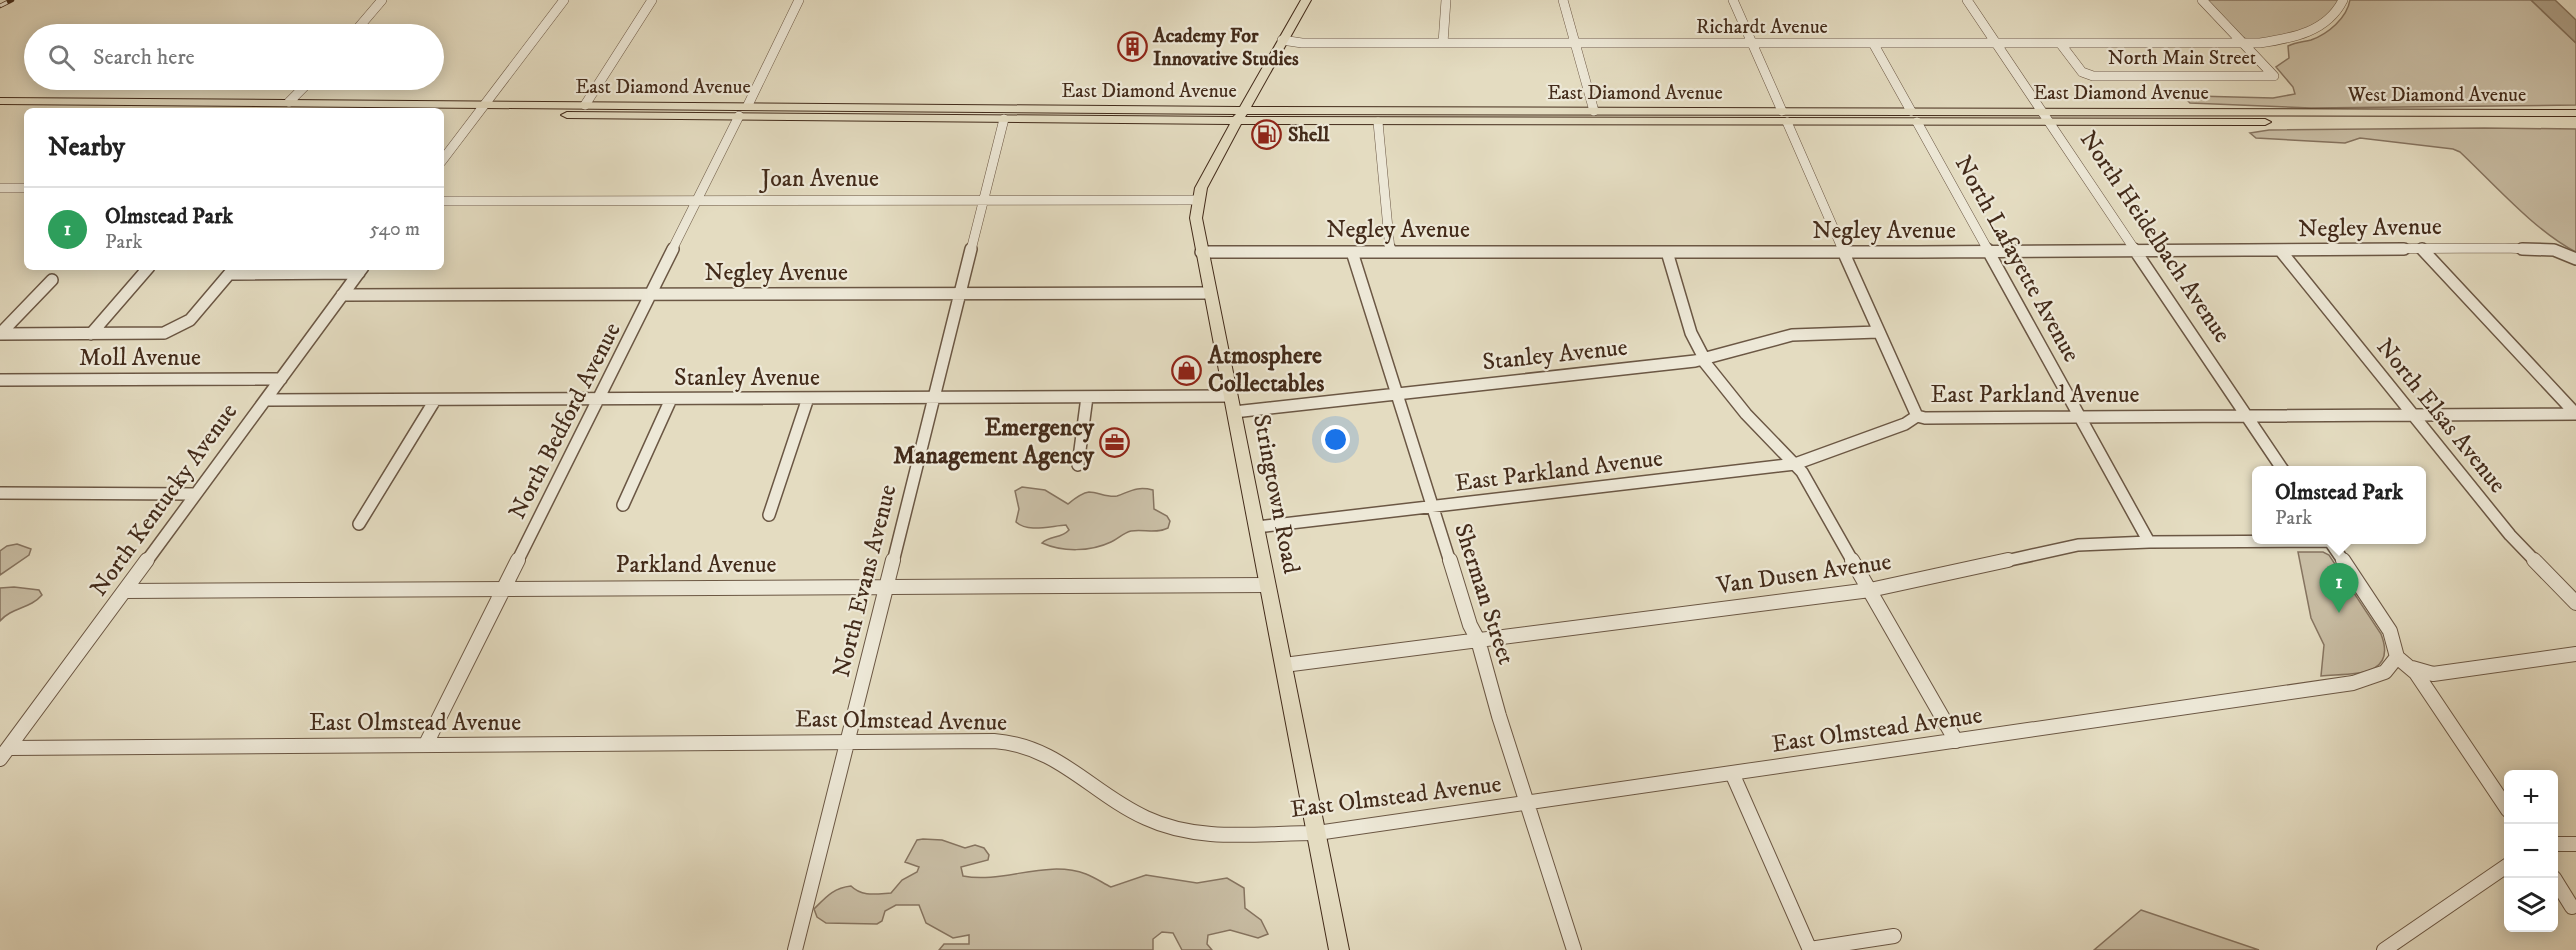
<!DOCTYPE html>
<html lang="en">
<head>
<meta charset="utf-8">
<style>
	:root { --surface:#fff; --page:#f6f6f6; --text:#222; --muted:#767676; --line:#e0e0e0; --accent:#7c3aed }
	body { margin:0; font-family:"IM FELL DW Pica",serif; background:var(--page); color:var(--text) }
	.controls { position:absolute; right:18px; bottom:18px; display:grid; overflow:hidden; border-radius:9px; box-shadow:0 3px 15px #0003 }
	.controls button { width:54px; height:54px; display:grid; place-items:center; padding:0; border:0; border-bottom:2px solid var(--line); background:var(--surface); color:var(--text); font:30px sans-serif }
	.you { position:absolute; left:1336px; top:440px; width:21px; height:21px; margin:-15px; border:4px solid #fff; border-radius:50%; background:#1a73e8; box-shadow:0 0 0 9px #1a73e833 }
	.badge { display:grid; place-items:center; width:39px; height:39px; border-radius:50%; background:var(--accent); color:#fff; font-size:20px; font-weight:700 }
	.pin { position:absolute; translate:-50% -50px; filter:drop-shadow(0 2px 3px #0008) }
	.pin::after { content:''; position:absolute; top:32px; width:21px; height:18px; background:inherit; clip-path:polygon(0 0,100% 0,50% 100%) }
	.popup { position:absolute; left:2252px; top:466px; width:174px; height:78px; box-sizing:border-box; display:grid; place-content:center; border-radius:9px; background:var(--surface); filter:drop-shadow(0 2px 4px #0005); font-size:20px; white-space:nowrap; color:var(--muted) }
	.popup b { font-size:22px; color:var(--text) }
	.popup::after { content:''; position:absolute; left:50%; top:100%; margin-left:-12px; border:12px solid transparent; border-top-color:var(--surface) }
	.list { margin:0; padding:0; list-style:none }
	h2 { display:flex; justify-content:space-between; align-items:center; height:78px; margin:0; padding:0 24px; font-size:26px }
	h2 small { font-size:20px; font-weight:400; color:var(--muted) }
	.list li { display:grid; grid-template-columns:39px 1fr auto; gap:18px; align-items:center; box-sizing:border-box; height:84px; padding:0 24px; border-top:2px solid var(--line) }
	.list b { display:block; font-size:22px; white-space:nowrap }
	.list p { margin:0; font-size:20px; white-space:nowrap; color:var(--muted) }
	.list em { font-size:20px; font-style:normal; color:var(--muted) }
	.icon { flex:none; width:33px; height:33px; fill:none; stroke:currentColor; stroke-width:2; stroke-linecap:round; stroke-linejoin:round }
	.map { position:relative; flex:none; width:2576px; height:950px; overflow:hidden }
	.search { position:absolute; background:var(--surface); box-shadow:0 3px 15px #0003; left:24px; top:24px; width:420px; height:66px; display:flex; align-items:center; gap:15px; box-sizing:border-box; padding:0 21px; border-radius:33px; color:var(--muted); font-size:22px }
	.panel { position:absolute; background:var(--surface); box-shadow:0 3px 15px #0003; left:24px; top:108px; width:420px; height:162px; border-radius:9px }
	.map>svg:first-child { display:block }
	.green { fill:#c9bea5; stroke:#867460; stroke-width:1.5 }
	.water { fill:#ada088; stroke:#83715c; stroke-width:1.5 }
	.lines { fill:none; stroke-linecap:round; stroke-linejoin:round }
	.minor-far2-casing { stroke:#6b5744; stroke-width:10 }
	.minor-far1-casing { stroke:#6b5744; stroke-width:14 }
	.minor-casing { stroke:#6b5744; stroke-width:16 }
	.major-casing { stroke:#432b1a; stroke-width:2 }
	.minor-far2 { stroke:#ede8d7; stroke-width:9 }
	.minor-far1 { stroke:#ede8d7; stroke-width:11 }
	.minor { stroke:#ede8d7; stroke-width:14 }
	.major { fill:#e4dcc1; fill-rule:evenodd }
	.rail-casing { stroke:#432b1a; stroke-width:4.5 }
	.rail { stroke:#ede8d7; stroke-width:3; stroke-dasharray:8; stroke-linecap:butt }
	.labels { text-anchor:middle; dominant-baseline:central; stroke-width:4.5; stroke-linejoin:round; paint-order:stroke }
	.far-street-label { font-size:20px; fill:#432b1a; stroke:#ede8d7 }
	.far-poi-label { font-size:20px; font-weight:bold; fill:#432b1a; stroke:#ede8d7; text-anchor:start }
	.street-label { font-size:24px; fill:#432b1a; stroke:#ede8d7 }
	.poi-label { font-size:24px; font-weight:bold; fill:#432b1a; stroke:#ede8d7; text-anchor:start }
</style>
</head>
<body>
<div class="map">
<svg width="2576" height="950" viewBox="0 0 2576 950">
	<rect width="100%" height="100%" fill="#e4dcc1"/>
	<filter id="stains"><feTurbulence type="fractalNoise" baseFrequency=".00333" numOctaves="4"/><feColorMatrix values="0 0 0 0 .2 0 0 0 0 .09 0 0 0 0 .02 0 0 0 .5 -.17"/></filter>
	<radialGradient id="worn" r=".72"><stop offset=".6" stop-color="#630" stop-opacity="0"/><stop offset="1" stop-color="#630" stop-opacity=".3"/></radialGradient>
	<path class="green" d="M2206 0H2339C2337 4 2335 9 2332 12 2319 29 2270 44 2250 40 2232 36 2217 13 2206 0Z
		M2350 0H2531L2576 43V105L2311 108 2190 103 2187 100 2189 97 2195 96 2273 98 2295 94 2293 87 2276 67 2289 58 2288 46C2296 42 2303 42 2311 40 2328 34 2347 18 2350 0Z
		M2484 128 2576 129V252C2536 232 2493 183 2460 152L2453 149 2360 138 2345 143 2256 138 2250 133 2269 130Z
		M1022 487 1045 490 1068 504C1074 499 1081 493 1089 492 1098 492 1108 498 1117 496 1131 491 1137 486 1153 490L1154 509 1167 516 1170 521 1168 528C1156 534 1144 529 1131 531 1123 533 1118 539 1111 542 1090 552 1062 552 1042 543 1050 535 1061 539 1069 530L1066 525C1050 526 1028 533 1016 522L1019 509 1015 491Z
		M17 544 31 549 29 555 0 575V551L7 546Z
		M2298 552H2323L2329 555 2381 634C2398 678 2352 673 2321 676L2324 645 2311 618Z
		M14 587 39 590 42 595C30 609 12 607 0 621V588Z
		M923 839 942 840 965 848 975 845 984 848 989 855 988 860 961 867 963 876C1003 884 1046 859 1086 874 1094 877 1103 883 1111 887L1146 875 1197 883 1227 878 1244 888 1245 908 1261 920 1268 934 1258 938 1230 930 1208 935 1207 944 1212 950H1182L1173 933 1162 932 1153 939V950H939L944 944H969V935L953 938 926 923 919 905H896L885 911 882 921 877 924 826 923 817 917 814 909C826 897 833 888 851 886 862 897 876 894 891 893L902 880 917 872 919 867 905 862 917 840Z
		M2141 910 2259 950H2094Z"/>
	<path class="water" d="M2531 0H2555L2576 20V43Z"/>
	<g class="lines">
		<defs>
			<path id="minor-far2" d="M1563 0 1594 111
				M1733 0 1782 111
				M1967 0 2135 250
				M353 34 382 0
				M1282 40 1302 43H2260C2293 38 2327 32 2343 0
				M1443 43 1446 0
				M1873 43 1911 111
				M2060 43 2082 72 2093 76H2274L2202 0
				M289 102 311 80
				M585 105 652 0
				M748 105 799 0
				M1378 122 1390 250
				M1787 122 1843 250
				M1917 122 1988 250
				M441 162 564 0
				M0 188H27
				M441 201 1198 200
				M672 250 739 116
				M971 250 1004 119
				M2184 250 2505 248 2554 250"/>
			<path id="minor-far1" d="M1390 249V251
				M1842 249 1917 416
				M1987 249 2149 542
				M2134 249 2283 470
				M2422 249 2576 414
				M2522 249 2554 250 2576 259
				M2280 250 2510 535 2536 562
				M1201 252H1918L2404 249
				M1352 252 1450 562
				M1667 252 1691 333 1704 358
				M230 274 359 273
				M342 295 1210 293
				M0 334 164 333 190 320 235 267
				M0 334 52 280
				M91 334 149 267
				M1702 359 1746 414 1802 472 1853 562
				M0 380 281 379
				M265 400 1230 396
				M1234 412 1695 361 1792 335 1878 332
				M1917 416 1925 418 2576 414
				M1078 465 1087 397
				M0 493 196 494
				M623 505 671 399
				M769 515 808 398
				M359 524 435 400
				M1257 527 1795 464 1905 424 1917 416
				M2329 540 2344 562
				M146 562 363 267
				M517 562 673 249
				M893 562 971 249
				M2001 562 2078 545 2149 542 2331 541"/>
			<path id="minor" d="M1450 560 1470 625 1478 640 1499 716 1574 950
				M1852 560 1956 741
				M2343 560 2390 631 2397 657 2416 673 2508 810
				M2534 560 2576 603
				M124 591 1268 585
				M1284 665 1870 590 2008 560
				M2412 668 2433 674 2576 654
				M426 744 518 560
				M9 748 994 741C1059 746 1091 793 1146 818 1199 843 1260 833 1317 833L2353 683 2385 672 2397 657
				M0 759 147 560
				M1732 773 1810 950
				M2554 844H2576
				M2554 878 2572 907
				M1810 949 1894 936
				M795 950 893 560
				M2384 950 2508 865"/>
			<path id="major" d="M1301 0H1311L1251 107 2576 110V116L1247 114 1245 117 2265 119 2271 122 2265 125 1241 124 1207 188 1202 218 1349 950H1329L1190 218 1195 188 1230 124 567 118 561 115 567 112 1233 117 1236 114 0 104V98L1240 107Z"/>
		</defs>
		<use href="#minor-far2" class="minor-far2-casing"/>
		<use href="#minor-far1" class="minor-far1-casing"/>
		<use href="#minor" class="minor-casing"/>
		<use href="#major" class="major-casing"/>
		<use href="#minor-far2" class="minor-far2"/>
		<use href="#minor-far1" class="minor-far1"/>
		<use href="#minor" class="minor"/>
		<use href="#major" class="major"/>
		<defs>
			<path id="rail" d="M0 6 12 0"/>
		</defs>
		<use href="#rail" class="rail-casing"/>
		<use href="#rail" class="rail"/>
	</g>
	<defs>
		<symbol id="building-ring" viewBox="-11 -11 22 22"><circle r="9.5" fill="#ede8d7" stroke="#8f2418" stroke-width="1.5"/><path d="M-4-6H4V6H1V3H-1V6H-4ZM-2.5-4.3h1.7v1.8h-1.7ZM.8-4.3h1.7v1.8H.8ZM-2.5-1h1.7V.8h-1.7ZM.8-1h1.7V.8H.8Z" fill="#8f2418"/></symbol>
		<symbol id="fuel-ring" viewBox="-11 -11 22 22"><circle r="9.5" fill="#ede8d7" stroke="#8f2418" stroke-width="1.5"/><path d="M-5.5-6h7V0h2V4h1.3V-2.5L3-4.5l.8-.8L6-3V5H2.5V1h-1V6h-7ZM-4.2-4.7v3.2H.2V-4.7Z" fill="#8f2418"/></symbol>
		<symbol id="shop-ring" viewBox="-11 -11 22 22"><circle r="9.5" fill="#ede8d7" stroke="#8f2418" stroke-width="1.5"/><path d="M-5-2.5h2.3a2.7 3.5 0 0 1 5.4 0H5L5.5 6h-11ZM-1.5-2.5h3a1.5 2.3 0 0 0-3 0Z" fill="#8f2418"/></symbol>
		<symbol id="office-ring" viewBox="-11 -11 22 22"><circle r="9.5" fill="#ede8d7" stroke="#8f2418" stroke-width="1.5"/><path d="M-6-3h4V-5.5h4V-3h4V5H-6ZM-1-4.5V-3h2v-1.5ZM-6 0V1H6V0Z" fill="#8f2418"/></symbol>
	</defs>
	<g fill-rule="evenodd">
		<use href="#building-ring" x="1116" y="30" width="33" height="33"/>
		<use href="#fuel-ring" x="1250" y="118" width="33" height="33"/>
		<use href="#shop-ring" x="1170" y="354" width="33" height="33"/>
		<use href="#office-ring" x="1098" y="426" width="33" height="33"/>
	</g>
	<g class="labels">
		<g class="far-street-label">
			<text x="1762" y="27">Richardt Avenue</text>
			<text x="2182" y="58">North Main Street</text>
			<text x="663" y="87">East Diamond Avenue</text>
			<text x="1149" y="91">East Diamond Avenue</text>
			<text x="1635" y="93">East Diamond Avenue</text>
			<text x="2121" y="93">East Diamond Avenue</text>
			<text x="2437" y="95">West Diamond Avenue</text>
		</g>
		<g class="far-poi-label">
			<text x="1153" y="36">Academy For<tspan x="1153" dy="23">Innovative Studies</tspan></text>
			<text x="1288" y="135">Shell</text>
		</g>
		<g class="street-label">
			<text x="820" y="179">Joan Avenue</text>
			<text transform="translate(2370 228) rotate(-1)">Negley Avenue</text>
			<text x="1398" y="230">Negley Avenue</text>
			<text x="1884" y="231">Negley Avenue</text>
			<text transform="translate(2155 237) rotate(56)">North Heidelbach Avenue</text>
			<text transform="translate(2017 259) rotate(61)">North Lafayette Avenue</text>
			<text x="776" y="273">Negley Avenue</text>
			<text transform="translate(1555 355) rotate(-6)">Stanley Avenue</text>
			<text x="140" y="358">Moll Avenue</text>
			<text x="747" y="378">Stanley Avenue</text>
			<text x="2035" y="395">East Parkland Avenue</text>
			<text transform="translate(2441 416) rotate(51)">North Elsas Avenue</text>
			<text transform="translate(565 421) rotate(-63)">North Bedford Avenue</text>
			<text transform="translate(1559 471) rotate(-7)">East Parkland Avenue</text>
			<text transform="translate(1276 494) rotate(79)">Stringtown Road</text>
			<text transform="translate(164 500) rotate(-54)">North Kentucky Avenue</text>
			<text x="696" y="565">Parkland Avenue</text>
			<text transform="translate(1804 574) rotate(-8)">Van Dusen Avenue</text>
			<text transform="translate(865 581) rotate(-76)">North Evans Avenue</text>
			<text transform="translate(1484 594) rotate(72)">Sherman Street</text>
			<text transform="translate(901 721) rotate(1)">East Olmstead Avenue</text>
			<text x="415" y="723">East Olmstead Avenue</text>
			<text transform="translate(1877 730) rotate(-8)">East Olmstead Avenue</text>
			<text transform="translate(1396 797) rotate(-7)">East Olmstead Avenue</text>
		</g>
		<g class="poi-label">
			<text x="1208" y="356">Atmosphere<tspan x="1208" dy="28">Collectables</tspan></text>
			<text x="1094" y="428" text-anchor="end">Emergency<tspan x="1094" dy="28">Management Agency</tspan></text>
		</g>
	</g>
	<rect width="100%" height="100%" filter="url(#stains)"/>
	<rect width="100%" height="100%" fill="url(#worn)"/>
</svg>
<div class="controls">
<button>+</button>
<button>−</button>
<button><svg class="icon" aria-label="layers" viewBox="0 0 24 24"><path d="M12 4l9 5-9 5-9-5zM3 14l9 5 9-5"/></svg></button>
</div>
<div class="you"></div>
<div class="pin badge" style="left:2339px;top:613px;background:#2e9e5b">1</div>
<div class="popup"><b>Olmstead Park</b>Park</div>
<div class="search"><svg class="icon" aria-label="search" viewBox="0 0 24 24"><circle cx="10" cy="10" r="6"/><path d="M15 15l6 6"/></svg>Search here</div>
<section class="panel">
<h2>Nearby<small></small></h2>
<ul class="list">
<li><span class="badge" style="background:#2e9e5b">1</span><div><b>Olmstead Park</b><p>Park</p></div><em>540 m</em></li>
</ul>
</section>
</div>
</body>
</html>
